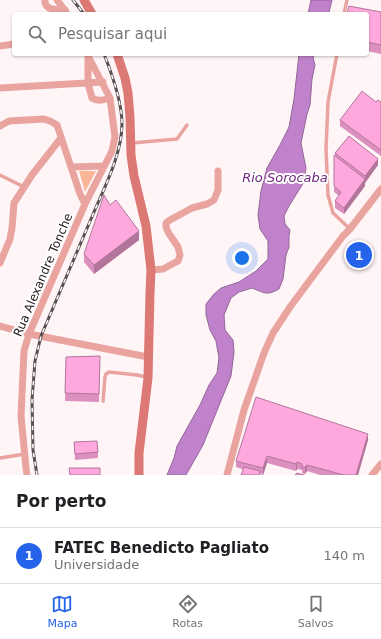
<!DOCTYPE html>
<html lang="pt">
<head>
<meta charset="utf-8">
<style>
	:root { --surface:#fff; --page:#f6f6f6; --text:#202124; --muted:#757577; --line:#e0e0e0; --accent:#2563eb }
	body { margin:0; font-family:"DejaVu Sans",sans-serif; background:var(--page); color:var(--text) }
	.you { position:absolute; left:242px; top:258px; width:14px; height:14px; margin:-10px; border:3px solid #fff; border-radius:50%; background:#1a73e8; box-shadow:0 0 0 6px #1a73e833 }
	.badge { display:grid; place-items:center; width:26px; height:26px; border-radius:50%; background:var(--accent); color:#fff; font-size:13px; font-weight:700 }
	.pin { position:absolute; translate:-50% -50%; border:2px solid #fff; box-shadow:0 1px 4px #0006 }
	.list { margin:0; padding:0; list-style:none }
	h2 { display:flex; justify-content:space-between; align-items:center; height:52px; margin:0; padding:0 16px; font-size:17px }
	h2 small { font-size:13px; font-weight:400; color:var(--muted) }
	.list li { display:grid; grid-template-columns:26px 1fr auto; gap:12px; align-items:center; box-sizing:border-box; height:56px; padding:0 16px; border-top:1px solid var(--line) }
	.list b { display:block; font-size:15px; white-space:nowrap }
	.list p { margin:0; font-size:13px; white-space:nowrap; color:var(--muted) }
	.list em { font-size:13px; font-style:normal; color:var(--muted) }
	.icon { flex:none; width:22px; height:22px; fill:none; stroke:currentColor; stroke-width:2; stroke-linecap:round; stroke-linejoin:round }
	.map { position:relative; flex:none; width:381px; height:475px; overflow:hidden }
	.search { position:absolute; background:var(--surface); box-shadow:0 1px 3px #0004; left:12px; right:12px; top:12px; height:44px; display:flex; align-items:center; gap:10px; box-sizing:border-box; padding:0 14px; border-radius:4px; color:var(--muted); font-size:15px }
	.sheet { height:108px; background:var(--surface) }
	nav { display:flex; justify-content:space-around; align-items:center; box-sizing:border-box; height:56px; border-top:1px solid var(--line); background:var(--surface); font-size:11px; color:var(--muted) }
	nav a { display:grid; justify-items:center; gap:2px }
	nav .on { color:var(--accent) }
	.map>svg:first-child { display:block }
	.green { fill:#fbb698 }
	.water { fill:#c083cb; stroke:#936699 }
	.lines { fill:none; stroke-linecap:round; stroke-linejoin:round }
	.service { stroke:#e9a49f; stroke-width:3.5 }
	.minor { stroke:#e9a49f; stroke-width:7 }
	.secondary { stroke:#dc7974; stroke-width:9 }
	.rail-casing { stroke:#584f51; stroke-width:3 }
	.rail { stroke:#fff; stroke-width:1.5; stroke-dasharray:4.5; stroke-linecap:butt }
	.wall { fill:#db90bf }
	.shaded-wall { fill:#b2769b }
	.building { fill:#ffa8de; stroke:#b2769b }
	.labels { text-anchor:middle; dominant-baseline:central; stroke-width:4; stroke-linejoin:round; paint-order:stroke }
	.street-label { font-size:12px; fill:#292123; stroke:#fff }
	.water-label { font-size:13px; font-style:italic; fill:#71277e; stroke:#fff }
</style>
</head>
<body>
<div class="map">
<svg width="381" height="475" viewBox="0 0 381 475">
	<rect width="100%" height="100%" fill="#fff5f7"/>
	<path class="green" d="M79 171H96L85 192Z"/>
	<path class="water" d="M311 0H332L329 12 327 14H308Z
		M299 54H315L313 58 315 65 312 79 310 105 307 114 301 143 306 168 304 182 289 206 284 216 285 224 290 230 289 236V247L286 255 283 279 279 289C266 296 265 293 252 288L239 292 231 298 224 315 225 330 233 340 234 352 231 376 203 445 186 475H167L174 458 177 446 200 405 209 385 217 373 219 358 216 341 210 330 206 315V304L214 294 221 288 239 282 256 271 268 259V241L260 229 258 215 261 191 267 168 280 145 289 127 294 99Z"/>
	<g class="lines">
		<path class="service" d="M344 14 347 0
			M337 54 328 102 326 149 328 195 333 213 350 229
			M132 143 177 139 187 125
			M0 175 24 187
			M103 401 105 377 106 374 109 372 137 375 146 377
			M0 458 25 454"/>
		<path class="minor" d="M45 0V3C48 11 57 9 65 10
			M57 0 66 12
			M0 46 14 44
			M88 58V83L92 98C98 102 103 100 110 98
			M0 88 103 82
			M0 126 9 121 44 119 50 121 57 125 80 194 85 204
			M71 167 104 166
			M0 263 10 239 12 228 14 203 32 175 61 138
			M151 270 163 269 178 261 180 255 178 247 168 232 166 227V223L170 220 192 208 207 204 214 200 218 190V171
			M0 326 29 334 148 357
			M27 475 26 468 21 416 24 351 29 334 85 204 112 151 115 137 110 98 87 54
			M227 475 244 410 264 353 273 333 290 307 343 236 350 229 381 189
			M372 475 381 464"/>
		<path class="secondary" d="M84 0 92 14
			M117 54 125 78 128 93 130 117 131 155 134 176 146 226 151 270 150 293 148 378 139 453V475"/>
		<defs>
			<path id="rail" d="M73 0 84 14
				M37 475 33 450 32 400 35 361 41 336C58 297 74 258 91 219 103 190 122 155 122 124 122 103 112 74 104 54"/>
		</defs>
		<use href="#rail" class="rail-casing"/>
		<use href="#rail" class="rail"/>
	</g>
	<path class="wall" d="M381 12V54L367 51V14Z
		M376 102H381V156L340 126V120Z
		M335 153 378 165 365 183V182V186L344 214 335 208V201L339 196 334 192V155L335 156Z
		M110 205 139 240 94 274 84 262V254Z
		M100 356 99 402 65 401 66 357Z
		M368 440 358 475H320L307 471 305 474 302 473V470L297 469 296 471 267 463 263 475 260 474V475L236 467V461Z
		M74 442 98 452V458L75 460Z"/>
	<path class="shaded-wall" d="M378 159V165L365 183V176Z
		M365 179V186L344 214V208Z
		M139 231V240L94 274V265Z
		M368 434V440L358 475H356Z
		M267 456V463L263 475V468Z
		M297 462V469L296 471V464Z
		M307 465V471L305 474V467Z"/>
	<path class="building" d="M349 6 381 12V45L367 42V14H347Z
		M362 91 376 102 378 100 381 102V150L340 120Z
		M349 136 378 159 365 176 335 153Z
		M334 155 365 179 344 208 335 201 341 192 334 186Z
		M104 195 110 205 116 200 139 231 94 265 84 254Z
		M100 356 99 394 65 393 66 357Z
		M256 397 368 434 356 475H344L307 465 305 467H302V464L297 462 296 464 267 456 263 468 236 461Z
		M97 441 98 452 75 454 74 442Z
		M244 467 260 471 259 475H241Z
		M69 468H100V475H70Z
		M297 473 304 475H295Z"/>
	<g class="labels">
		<g class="street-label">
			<text transform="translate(43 275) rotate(-67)">Rua Alexandre Tonche</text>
		</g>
		<g class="water-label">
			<text x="285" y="177">Rio Sorocaba</text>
		</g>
	</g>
</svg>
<div class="you"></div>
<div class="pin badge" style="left:359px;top:255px">1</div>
<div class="search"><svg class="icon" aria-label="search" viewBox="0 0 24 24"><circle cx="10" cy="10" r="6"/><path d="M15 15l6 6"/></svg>Pesquisar aqui</div>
</div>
<section class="sheet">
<h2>Por perto<small></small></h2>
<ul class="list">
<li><span class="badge">1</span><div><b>FATEC Benedicto Pagliato</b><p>Universidade</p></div><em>140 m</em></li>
</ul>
</section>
<nav>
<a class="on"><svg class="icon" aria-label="map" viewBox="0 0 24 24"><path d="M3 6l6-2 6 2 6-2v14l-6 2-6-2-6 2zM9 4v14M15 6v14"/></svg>Mapa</a>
<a><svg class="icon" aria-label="directions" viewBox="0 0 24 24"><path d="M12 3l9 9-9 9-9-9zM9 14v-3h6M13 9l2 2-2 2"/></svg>Rotas</a>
<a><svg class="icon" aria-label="saved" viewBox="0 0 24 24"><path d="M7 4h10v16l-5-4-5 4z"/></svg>Salvos</a>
</nav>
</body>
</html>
